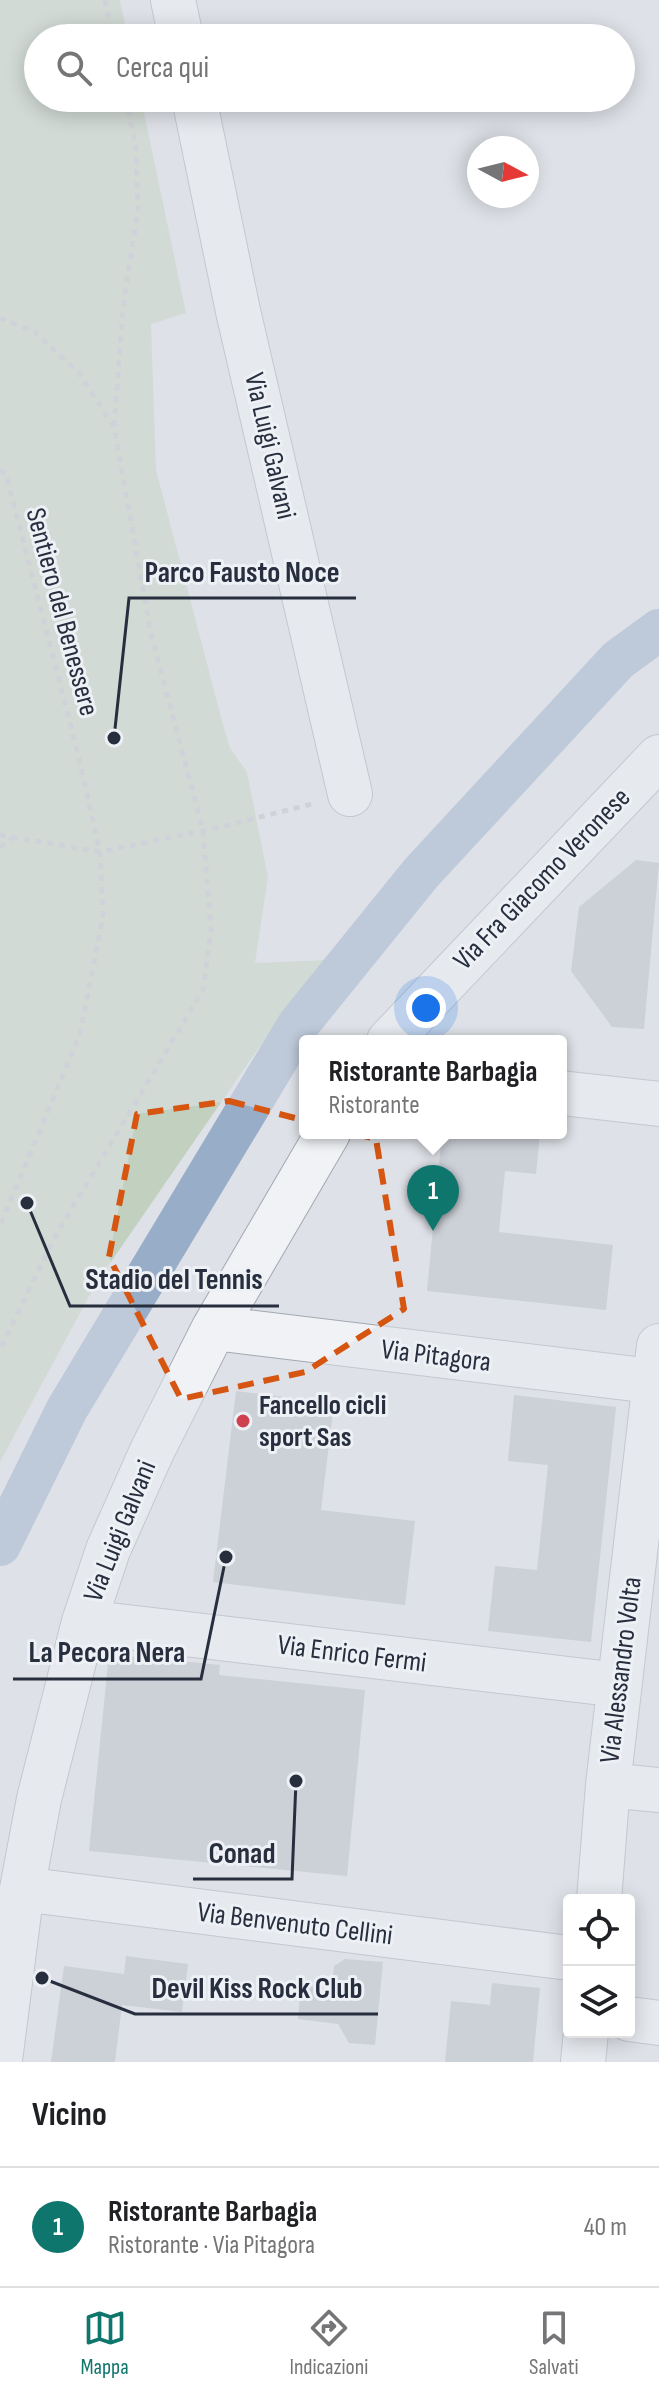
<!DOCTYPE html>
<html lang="it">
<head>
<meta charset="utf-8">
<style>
	:root { --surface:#fff; --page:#f2f2f2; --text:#202124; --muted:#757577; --line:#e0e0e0; --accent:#0f766e }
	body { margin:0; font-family:"Sofia Sans Condensed",sans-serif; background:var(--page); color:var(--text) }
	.controls { position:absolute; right:24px; bottom:24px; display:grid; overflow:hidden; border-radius:8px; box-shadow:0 4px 20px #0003 }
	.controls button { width:72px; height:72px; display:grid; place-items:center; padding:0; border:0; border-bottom:2px solid var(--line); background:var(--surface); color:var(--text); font:40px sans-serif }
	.compass { position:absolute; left:467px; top:136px; width:72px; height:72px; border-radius:50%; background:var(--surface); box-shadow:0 4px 20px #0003; rotate:97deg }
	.you { position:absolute; left:426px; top:1008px; width:28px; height:28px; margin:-20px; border:6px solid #fff; border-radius:50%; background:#1a73e8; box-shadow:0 0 0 12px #1a73e833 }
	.badge { display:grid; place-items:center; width:52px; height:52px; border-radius:50%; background:var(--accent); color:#fff; font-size:26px; font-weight:700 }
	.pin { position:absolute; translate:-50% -66px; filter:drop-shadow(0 2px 4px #0008) }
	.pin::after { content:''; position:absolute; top:42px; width:28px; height:24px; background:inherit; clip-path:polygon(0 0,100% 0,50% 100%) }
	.popup { position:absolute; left:299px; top:1035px; width:268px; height:104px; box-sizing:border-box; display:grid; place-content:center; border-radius:8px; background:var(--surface); filter:drop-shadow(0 2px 6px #0005); font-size:26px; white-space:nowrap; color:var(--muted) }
	.popup b { font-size:30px; color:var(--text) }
	.popup::after { content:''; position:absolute; left:50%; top:100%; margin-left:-16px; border:16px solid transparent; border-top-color:var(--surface) }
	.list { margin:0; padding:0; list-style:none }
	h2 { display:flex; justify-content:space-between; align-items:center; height:104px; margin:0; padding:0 32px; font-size:34px }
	h2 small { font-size:26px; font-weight:400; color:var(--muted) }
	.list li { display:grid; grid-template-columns:52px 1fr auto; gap:24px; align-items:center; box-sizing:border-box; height:120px; padding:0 32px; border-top:2px solid var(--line) }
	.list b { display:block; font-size:30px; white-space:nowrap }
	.list p { margin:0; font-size:26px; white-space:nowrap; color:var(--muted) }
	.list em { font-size:26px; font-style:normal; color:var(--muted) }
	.icon { flex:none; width:44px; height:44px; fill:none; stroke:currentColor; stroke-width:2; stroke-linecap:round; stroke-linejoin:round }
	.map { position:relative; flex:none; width:659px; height:2062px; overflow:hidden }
	.search { position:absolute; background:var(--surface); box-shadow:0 4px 20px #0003; left:24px; right:24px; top:24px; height:88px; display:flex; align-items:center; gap:20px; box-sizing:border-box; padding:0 28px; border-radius:44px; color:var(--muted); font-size:30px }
	.sheet { height:224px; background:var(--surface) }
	nav { display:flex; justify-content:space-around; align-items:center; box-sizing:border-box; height:112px; border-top:2px solid var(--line); background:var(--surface); font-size:22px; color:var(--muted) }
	nav a { display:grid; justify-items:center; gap:4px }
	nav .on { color:var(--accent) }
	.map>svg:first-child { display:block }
	.green { fill:#c2d1bf }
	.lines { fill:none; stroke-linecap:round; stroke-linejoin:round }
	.canal { stroke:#98adc8; stroke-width:42 }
	.building { fill:#b5bac4 }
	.minor-casing { stroke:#a3a8b1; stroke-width:46 }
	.path { stroke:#bcbfc6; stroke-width:5; stroke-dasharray:6 6; stroke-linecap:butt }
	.minor { stroke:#f0f2f6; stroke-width:44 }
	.marked { fill:none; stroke:#d55511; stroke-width:6; stroke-dasharray:16 10; stroke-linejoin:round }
	.poi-dot { fill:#ce414f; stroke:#edf0f5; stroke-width:3 }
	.labels { text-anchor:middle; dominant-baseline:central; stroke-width:6; stroke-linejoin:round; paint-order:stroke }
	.street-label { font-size:28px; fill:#272e3e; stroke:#edf0f5 }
	.poi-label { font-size:28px; font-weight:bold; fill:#272e3e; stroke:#edf0f5; text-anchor:start }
	.leader { fill:none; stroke:#272e3e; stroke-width:3 }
	.callout-dot { fill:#272e3e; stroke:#edf0f5; stroke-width:3 }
	.callout-label { font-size:30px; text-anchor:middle; font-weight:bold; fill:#272e3e; stroke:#edf0f5; stroke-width:6; stroke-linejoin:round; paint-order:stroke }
</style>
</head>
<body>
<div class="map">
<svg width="659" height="2062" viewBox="0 0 659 2062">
	<rect width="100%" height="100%" fill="#dee1e7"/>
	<path class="green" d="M0 0H120L128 38H38V98H141L186 313 151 324 156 470 224 728 230 748 247 772 268 877 255 963 328 960 271 1030 95 1285 0 1462Z"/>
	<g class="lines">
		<path class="canal" d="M0 1545 67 1409 298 1025 421 873 618 660 659 630"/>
	</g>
	<path class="building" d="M636 860 659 863 644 1029 612 1027 571 971 579 907Z
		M442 1133 505 1136 506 1133H540L536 1174 505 1171 499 1232 613 1245 606 1310 427 1291Z
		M236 1391 334 1403 321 1510 415 1521 405 1605 213 1582Z
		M514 1395 616 1407 591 1642 488 1631 495 1566 537 1570 548 1465 508 1461Z
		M109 1654 220 1665 219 1675 365 1690 347 1876 89 1851Z
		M126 1956 188 1964 182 2012 122 2005 115 2062H51L64 1966 124 1974Z
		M345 1959 383 1962 375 2045 349 2043 338 2024 298 2019 301 1985 332 1989 334 1966Z
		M492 1983 540 1988 533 2062H445L451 2001 490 2005Z"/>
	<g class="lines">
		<defs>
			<path id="minor" d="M173 0 181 38
				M194 98 238 311 350 794
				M389 1041 659 757
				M561 1093 659 1104
				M214 1328 659 1382
				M84 1622 619 1685
				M608 1785 659 1790
				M22 1889 569 1958
				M599 1900 608 1785 659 1346
				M629 2019 659 2023
				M0 2060 22 1889 39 1799 84 1622 108 1550 152 1451 214 1328 328 1133
				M583 2062 586 2032"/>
		</defs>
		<use href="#minor" class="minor-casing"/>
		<path class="path" d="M105 0 113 38
			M0 318 35 332 79 373 114 427 151 634 203 830 211 931 203 990 56 1235 0 1349
			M114 426 124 299 138 210 136 149 126 98
			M0 470 6 474 77 750 100 852 103 916 80 1034 0 1226
			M0 835 100 852 212 829 312 804
			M0 847 12 838"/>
		<use href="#minor" class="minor"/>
	</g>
	<path d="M0 0H659V2062H0ZM229 1101 376 1139 404 1309 305 1372 181 1399 109 1257 137 1114Z" fill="#dee1e7" fill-opacity=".55" fill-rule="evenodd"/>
	<path class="marked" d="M229 1101 376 1139 404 1309 305 1372 181 1399 109 1257 137 1114Z"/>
	<circle class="poi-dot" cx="243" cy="1421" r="8"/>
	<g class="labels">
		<g class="street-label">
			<text transform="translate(270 446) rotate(77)">Via Luigi Galvani</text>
			<text transform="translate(62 612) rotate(75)">Sentiero del Benessere</text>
			<text transform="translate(542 879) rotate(-46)">Via Fra Giacomo Veronese</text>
			<text transform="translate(436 1356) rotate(7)">Via Pitagora</text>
			<text transform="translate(120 1531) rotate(-68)">Via Luigi Galvani</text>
			<text transform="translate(352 1654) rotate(7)">Via Enrico Fermi</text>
			<text transform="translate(621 1670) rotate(-83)">Via Alessandro Volta</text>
			<text transform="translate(295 1924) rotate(7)">Via Benvenuto Cellini</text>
		</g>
		<g class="poi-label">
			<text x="259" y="1405">Fancello cicli<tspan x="259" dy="32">sport Sas</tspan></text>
		</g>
	</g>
	<path class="leader" d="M114 738L129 598H356M27 1203L70 1306H279M226 1557L201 1679H13M296 1781L292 1879H193M42 1978L135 2014H378"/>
	<g class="callout-dot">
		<circle cx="114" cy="738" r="8"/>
		<circle cx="27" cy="1203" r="8"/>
		<circle cx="226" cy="1557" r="8"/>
		<circle cx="296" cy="1781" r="8"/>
		<circle cx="42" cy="1978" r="8"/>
	</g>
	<g class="callout-label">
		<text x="242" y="582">Parco Fausto Noce</text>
		<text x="174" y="1289">Stadio del Tennis</text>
		<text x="107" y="1662">La Pecora Nera</text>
		<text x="242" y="1863">Conad</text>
		<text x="257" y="1998">Devil Kiss Rock Club</text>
	</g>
</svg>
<div class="controls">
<button><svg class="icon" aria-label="locate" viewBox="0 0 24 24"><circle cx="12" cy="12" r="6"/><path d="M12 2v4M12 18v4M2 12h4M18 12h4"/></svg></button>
<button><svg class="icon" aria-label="layers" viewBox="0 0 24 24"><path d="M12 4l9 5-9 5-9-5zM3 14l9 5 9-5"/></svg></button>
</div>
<svg class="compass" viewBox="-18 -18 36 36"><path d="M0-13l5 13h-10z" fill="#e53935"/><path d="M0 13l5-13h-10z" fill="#757577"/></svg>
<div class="you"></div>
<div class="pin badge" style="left:433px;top:1231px">1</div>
<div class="popup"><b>Ristorante Barbagia</b>Ristorante</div>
<div class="search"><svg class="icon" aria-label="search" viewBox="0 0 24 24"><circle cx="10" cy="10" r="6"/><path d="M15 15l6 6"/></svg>Cerca qui</div>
</div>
<section class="sheet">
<h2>Vicino<small></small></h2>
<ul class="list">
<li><span class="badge">1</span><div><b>Ristorante Barbagia</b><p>Ristorante · Via Pitagora</p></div><em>40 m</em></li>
</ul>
</section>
<nav>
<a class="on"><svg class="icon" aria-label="map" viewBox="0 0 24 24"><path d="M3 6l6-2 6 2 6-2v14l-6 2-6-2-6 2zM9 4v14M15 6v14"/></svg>Mappa</a>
<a><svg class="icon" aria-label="directions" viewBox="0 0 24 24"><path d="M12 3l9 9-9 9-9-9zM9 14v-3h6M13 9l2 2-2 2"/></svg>Indicazioni</a>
<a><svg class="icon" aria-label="saved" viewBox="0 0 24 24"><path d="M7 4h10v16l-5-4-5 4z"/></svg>Salvati</a>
</nav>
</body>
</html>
